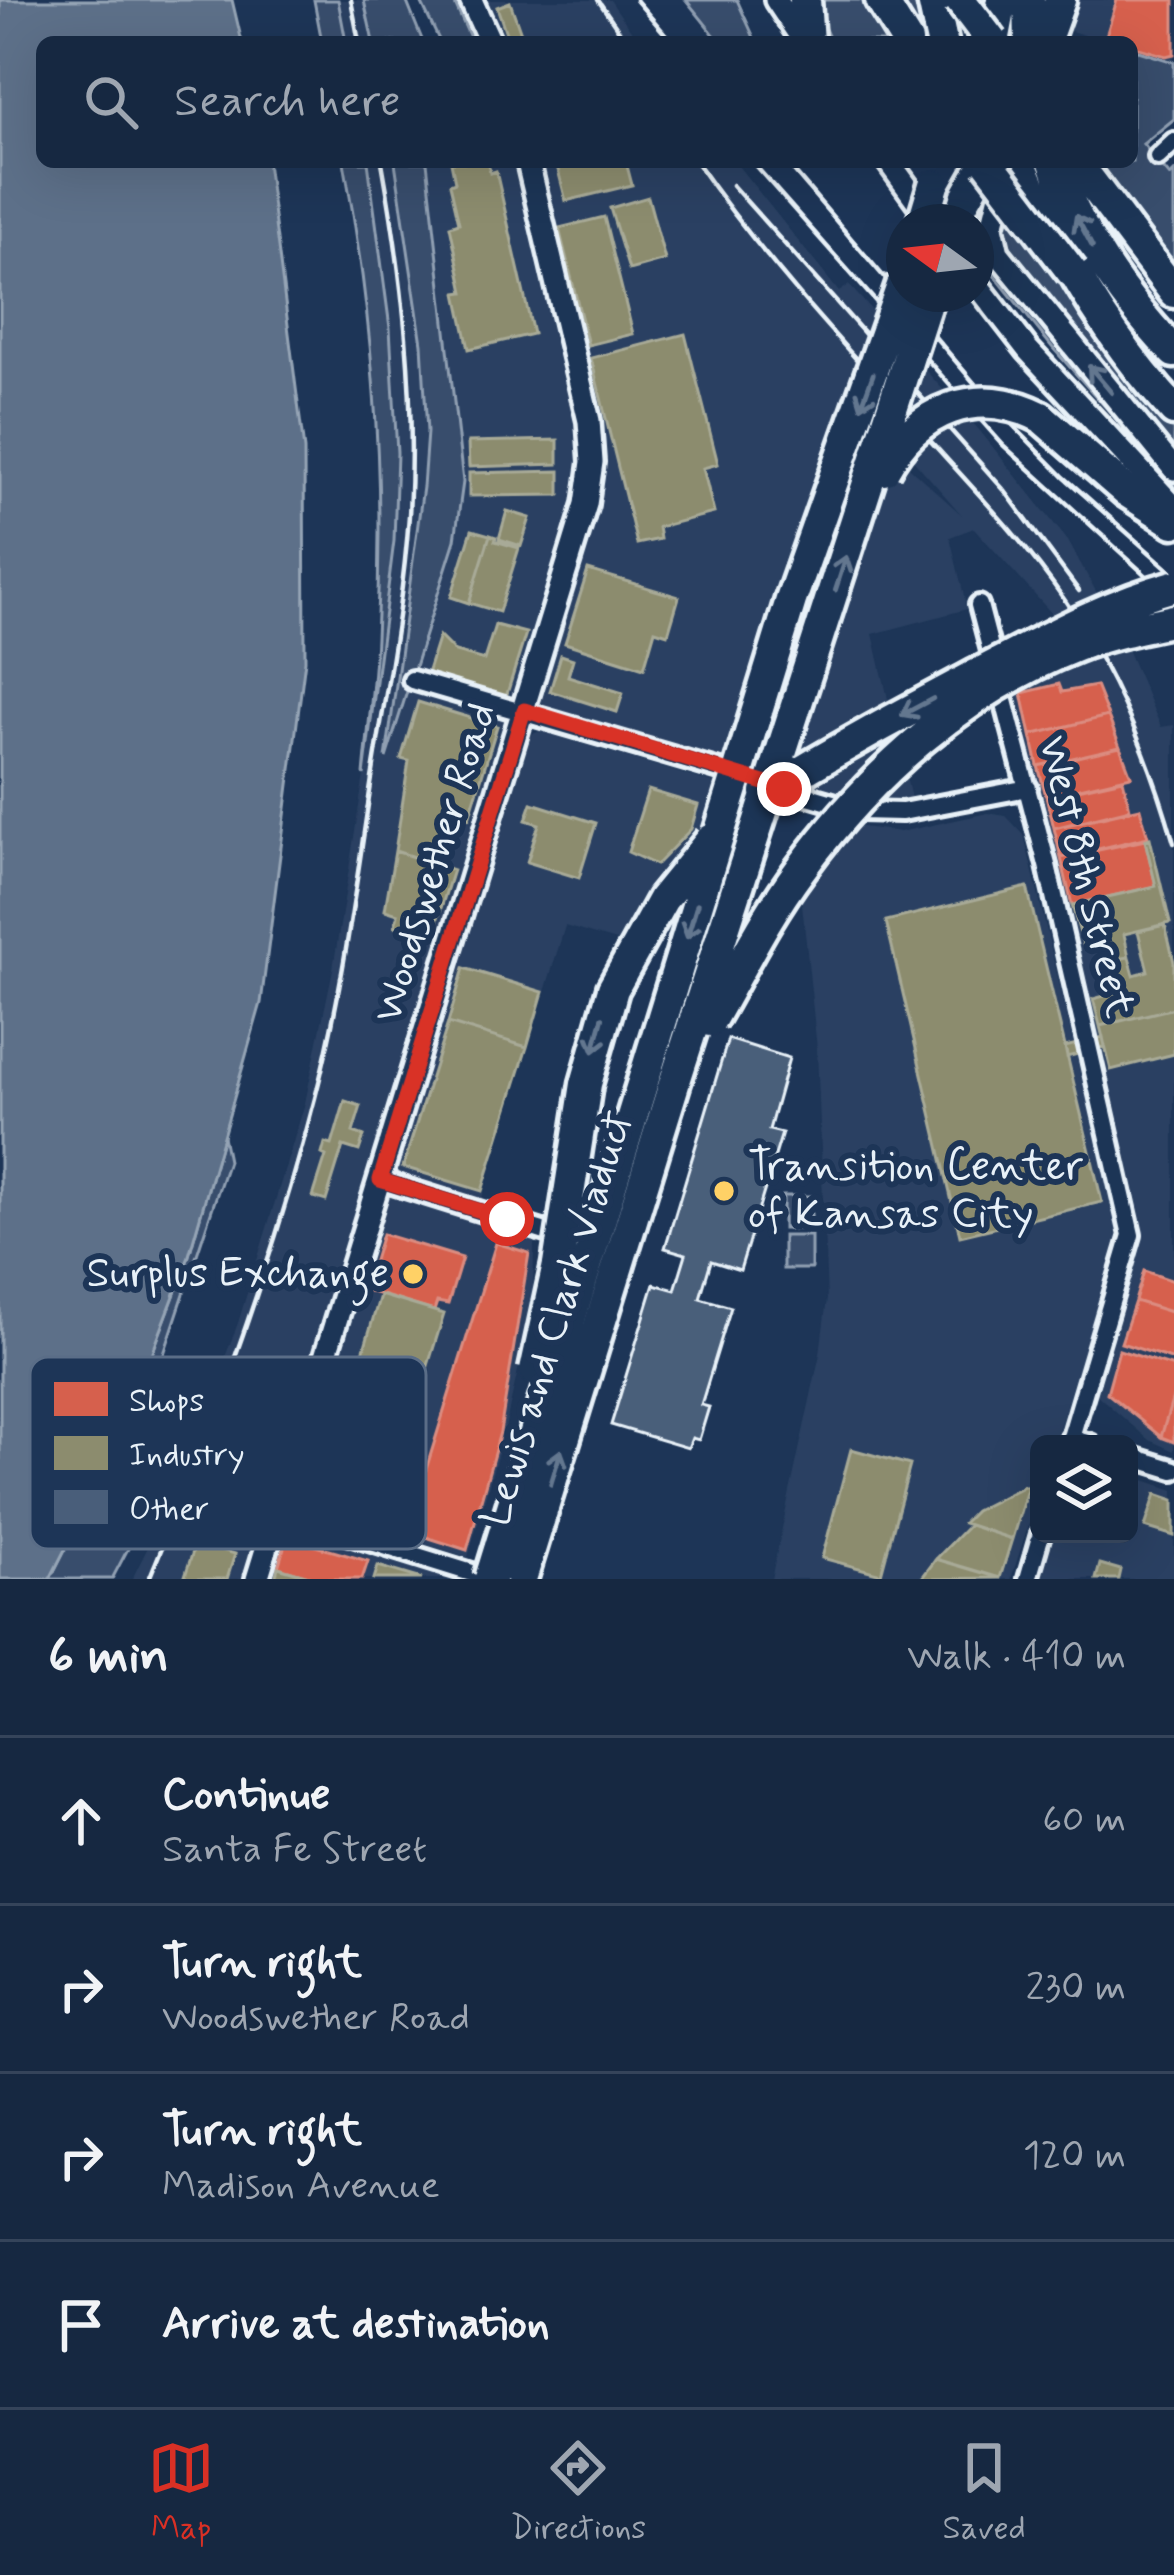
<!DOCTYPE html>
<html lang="en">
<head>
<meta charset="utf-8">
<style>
	:root { --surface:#162841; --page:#1f3048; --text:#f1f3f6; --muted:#9ea6b1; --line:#35445a; --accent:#d93025 }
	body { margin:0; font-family:Mynerve,sans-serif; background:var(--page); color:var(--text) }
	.controls { position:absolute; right:36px; bottom:36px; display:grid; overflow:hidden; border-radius:18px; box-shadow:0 12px 48px #0002 }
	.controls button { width:108px; height:108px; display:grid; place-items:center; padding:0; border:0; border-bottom:3px solid var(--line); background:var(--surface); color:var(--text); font:60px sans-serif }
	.compass { position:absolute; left:886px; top:204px; width:108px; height:108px; border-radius:50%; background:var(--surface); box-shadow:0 12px 48px #0002; rotate:285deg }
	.stop { position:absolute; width:36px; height:36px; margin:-27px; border:9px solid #d93025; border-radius:50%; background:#fff }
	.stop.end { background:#d93025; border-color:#fff; box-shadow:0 3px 12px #0008 }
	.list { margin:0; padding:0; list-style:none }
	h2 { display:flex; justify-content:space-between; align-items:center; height:156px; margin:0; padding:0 48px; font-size:51px }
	h2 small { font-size:39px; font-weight:400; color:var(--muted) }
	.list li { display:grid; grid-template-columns:78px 1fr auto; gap:36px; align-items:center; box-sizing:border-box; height:168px; padding:0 48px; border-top:3px solid var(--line) }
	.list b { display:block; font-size:45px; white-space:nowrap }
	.list p { margin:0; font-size:39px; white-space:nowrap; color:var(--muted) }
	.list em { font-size:39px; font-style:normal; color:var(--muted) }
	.icon { flex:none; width:66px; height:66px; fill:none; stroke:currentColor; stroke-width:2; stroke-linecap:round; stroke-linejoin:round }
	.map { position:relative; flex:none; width:1174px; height:1579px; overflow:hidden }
	.search { position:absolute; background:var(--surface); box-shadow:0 12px 48px #0002; left:36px; right:36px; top:36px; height:132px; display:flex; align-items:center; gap:30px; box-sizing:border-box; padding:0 42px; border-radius:18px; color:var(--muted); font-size:45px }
	.sheet { height:828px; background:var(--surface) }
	nav { display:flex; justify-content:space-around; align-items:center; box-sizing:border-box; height:168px; border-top:3px solid var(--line); background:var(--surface); font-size:33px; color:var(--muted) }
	nav a { display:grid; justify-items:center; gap:6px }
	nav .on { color:var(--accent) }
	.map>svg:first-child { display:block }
	.built { fill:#2a4162; fill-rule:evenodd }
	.green { fill:#374d6c; stroke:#909fb2; stroke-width:3 }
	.water { fill:#5d7089; stroke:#95a4b5; stroke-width:3 }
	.shops { fill:#d6604d; stroke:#db8c80; stroke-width:3 }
	.industry { fill:#8c8c6e; stroke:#a8aa97; stroke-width:3 }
	.building { fill:#495e7a; stroke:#e8f1f8; stroke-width:3 }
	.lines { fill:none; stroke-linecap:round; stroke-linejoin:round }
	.minor-casing { stroke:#e8f1f8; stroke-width:26 }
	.tertiary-casing { stroke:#e8f1f8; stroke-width:30 }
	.motorway-casing { stroke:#e8f1f8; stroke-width:39 }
	.minor { stroke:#1d3557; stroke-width:16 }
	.tertiary { stroke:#1d3557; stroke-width:21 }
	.motorway { stroke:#1d3557; stroke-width:30 }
	.rail { stroke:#e8f1f8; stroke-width:4.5 }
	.motorway-bridge-casing { stroke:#e8f1f8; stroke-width:39; stroke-linecap:butt }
	.motorway-bridge { stroke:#1d3557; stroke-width:30 }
	.oneway { stroke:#64778f }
	.route { stroke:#d93025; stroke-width:15 }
	.poi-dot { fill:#ffd166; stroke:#1d3557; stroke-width:4.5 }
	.labels { text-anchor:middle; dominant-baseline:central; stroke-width:12; stroke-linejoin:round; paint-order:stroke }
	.street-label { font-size:42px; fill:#e8f1f8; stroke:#1d3557 }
	.poi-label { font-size:42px; fill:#e8f1f8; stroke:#1d3557; text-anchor:start }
	.key { fill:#1d3557; stroke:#5a6d87; stroke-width:3 }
	.key-label { font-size:33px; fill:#e8f1f8 }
</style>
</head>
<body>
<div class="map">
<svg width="1174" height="1579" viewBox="0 0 1174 1579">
	<rect width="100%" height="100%" fill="#1d3557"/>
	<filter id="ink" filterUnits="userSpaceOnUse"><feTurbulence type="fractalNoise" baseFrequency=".00833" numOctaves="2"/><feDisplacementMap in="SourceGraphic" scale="24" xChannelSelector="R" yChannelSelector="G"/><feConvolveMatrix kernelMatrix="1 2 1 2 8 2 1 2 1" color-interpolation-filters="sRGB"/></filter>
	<g filter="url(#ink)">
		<path class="built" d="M338 0H364L373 42H346Z
			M476 0H610L639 42H494Z
			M1065 0H1174V62L1132 49V42H1108L1057 27Z
			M368 162H395L422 344 427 432 423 487 388 748 407 690 503 719 508 729 244 1579H132L170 1503 238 1323 305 1103 333 969 364 775 394 541 395 387Z
			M427 162H513L576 420 581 453 578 498 518 696 511 701 414 671 455 540 463 482Z
			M531 162H735L839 292 849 285 980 431 1068 541 1122 638 1161 727 1174 725V1451L1149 1440 1096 1394 1139 1247 1141 1225 1012 688 1087 660 1054 616 974 528 950 537 967 609 873 634 912 803 868 802 543 705 539 695 595 501ZM851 382 873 414 962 515 861 424Z
			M540 731 717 784 699 837 626 944 565 926 481 1201 398 1176 393 1161 526 737Z
			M988 813 1006 816 1024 835 1117 1226 1116 1247 1054 1444H1039V1492L1011 1579H771L820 1354 827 1299 817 1049 800 884 847 825 900 832Z
			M386 1197 399 1198 534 1240 533 1304 504 1432 468 1557 299 1506 293 1499Z
			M1129 1475 1174 1490V1579H1039L1053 1534H1129Z
			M288 1530 450 1579H264L280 1534Z"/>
		<path class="green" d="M314 0H338L346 42H322Z
			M364 0H406L423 42H373Z
			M420 0H453L472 42H440Z
			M686 0H737L756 42H720Z
			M812 0H921L936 42H831Z
			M1132 49 1174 62V119L1143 144 1170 176 1174 172V298L1086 162H1132Z
			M344 162H368L390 328 397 453 394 541 364 775C368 729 374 684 376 638 385 480 373 317 344 162Z
			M395 162H427L463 482 455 540 386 758 423 487 427 432 422 344Z
			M999 162 982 220 986 254 1174 479V484L1052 347 979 256 976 222H966Z
			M1003 212 1017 215 1139 385 1174 426V449L1004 246Z
			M223 1136 228 1161 150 1396 186 1410 151 1505 112 1579H50L116 1449 188 1259Z
			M783 1196H811V1229H783Z
			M783 1236H811V1269H783Z"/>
		<path class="water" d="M0 0H232L242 42H42V162H267L304 450 305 660 261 1003 188 1259 116 1449 50 1579H0Z"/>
		<path class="shops" d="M1117 0H1174V54L1166 56 1132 46V42L1109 40 1106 36Z
			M1059 684 1062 692 1096 686 1108 716 1031 735 1022 693Z
			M1108 716 1120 747 1038 766 1031 735Z
			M1120 747 1131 776 1046 796 1038 766Z
			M1123 779 1130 809 1054 828 1046 796Z
			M1140 808 1148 837 1061 858 1054 828Z
			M1145 840 1156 886 1072 905 1061 858Z
			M382 1234 462 1258 448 1304 437 1302 434 1311 365 1290Z
			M496 1243 529 1253 500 1432 467 1550 407 1531Z
			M1144 1271 1174 1281V1313L1135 1301Z
			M1135 1301 1174 1313V1360L1121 1343Z
			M1119 1350 1174 1367V1394L1161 1437 1107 1393Z
			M1174 1394V1442L1161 1437Z
			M287 1538 368 1561 362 1579H319L278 1567Z"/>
		<path class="industry" d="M510 2 524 42H509L497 7Z
			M451 162H488L490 173 496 171 533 334 469 349 457 293 464 292 450 226 459 223 450 184 455 182Z
			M556 162H626L632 185 566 201Z
			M648 197 665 260 629 270 610 208Z
			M604 217 633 334 588 345 559 228Z
			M685 334 718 464 703 468 714 513 658 527 660 539 637 544 591 358Z
			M558 440V464L469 467 468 442Z
			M560 471V495L469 496V473Z
			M507 511 530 518 521 546 499 539Z
			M472 530 490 535 469 603 451 597Z
			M490 535 496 537 495 541 519 548 499 612 469 603Z
			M588 570 679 597 668 634 655 630 644 668 565 643Z
			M495 625 526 633 506 697 427 674 439 636 455 652 484 660Z
			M561 655 573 659 568 676 623 693 617 712 550 691Z
			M418 702 497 726 469 818 449 812 433 863 395 851 409 761 401 759Z
			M648 790 698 805 691 829 656 865 628 852Z
			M532 803 596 823 579 878 527 862 539 824 526 820Z
			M1150 838 1170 923 1124 934 1129 957 1111 960 1106 939 1083 944 1072 905 1156 886 1145 840Z
			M395 851 453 870 435 927 427 924 424 935 395 926 398 914 385 910Z
			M1027 887 1102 1202 960 1236 886 921Z
			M1165 925 1174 962V1008L1100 1026 1093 999 1123 991 1115 959 1129 957 1134 975 1148 971 1138 931Z
			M464 968 543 992 527 1047 448 1023Z
			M1174 1008V1054L1111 1070 1100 1026Z
			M448 1023 527 1047 482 1191 403 1167Z
			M1103 1037 1105 1047 1067 1057 1065 1047Z
			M345 1101 361 1106 353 1132 364 1136 359 1151 343 1146 326 1201 313 1197 326 1156 322 1154 325 1143 332 1145Z
			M380 1295 444 1314 426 1372 363 1353Z
			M851 1449 910 1465 881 1574 822 1558Z
			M1024 1486H1028L1012 1539 963 1523 975 1511Z
			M1156 1494 1174 1500V1536L1145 1527Z
			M969 1525 1012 1539 1000 1578 936 1559Z
			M196 1542 235 1554 227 1579H184Z
			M936 1559 1000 1578 921 1579Z
			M1100 1564 1121 1570 1119 1579H1096Z
			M378 1566 422 1579H374Z
			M278 1567 319 1579H275Z"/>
		<path class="building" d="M728 1039 789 1058 769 1130 782 1133 740 1270 711 1261 700 1298 731 1307 701 1405 709 1407 699 1440 692 1438 688 1448 611 1425 654 1284 675 1290 686 1254 665 1248Z"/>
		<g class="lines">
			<defs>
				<path id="minor" d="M1158 157 1174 142
					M979 605 1047 865 1131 1235 1069 1444
					M412 680 860 811 902 812 1028 788
					M380 1180 568 1239
					M1070 1438 1090 1444
					M1129 1456 1174 1470
					M279 1513 491 1579
					M1028 1579 1041 1534"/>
				<path id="tertiary" d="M471 0 490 42
					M776 0 804 42
					M889 162 931 220
					M1005 175 992 227 998 253 1174 469
					M976 283 1028 350 1174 507
					M257 1579 586 504 592 462 589 421 528 162"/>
				<path id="motorway" d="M805 0 808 42
					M881 0 907 42
					M933 0 942 42
					M1029 0 1030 42
					M994 42 1002 0
					M1045 42 1060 0
					M1020 162C1058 252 1108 338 1174 410
					M1054 162C1078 235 1122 297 1174 352
					M1076 162 1174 292
					M952 222 986 162
					M1041 417 1126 491 1174 522"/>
			</defs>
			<use href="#minor" class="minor-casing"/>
			<use href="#tertiary" class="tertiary-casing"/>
			<use href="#motorway" class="motorway-casing"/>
			<use href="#minor" class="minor"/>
			<use href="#tertiary" class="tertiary"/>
			<use href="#motorway" class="motorway"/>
			<path class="rail" d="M351 0 359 42
				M598 0 627 42
				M636 0 672 42
				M696 162C764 260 845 347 925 435 974 489 1025 542 1066 602 1116 676 1150 758 1174 843
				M752 162 1003 445 1174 601
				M786 162 993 405 1064 477 1174 574
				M732 185 1005 491 1079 591
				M149 1579C214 1423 273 1263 315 1098 342 995 355 890 371 785 385 695 403 605 409 515 416 396 403 279 382 162"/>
			<defs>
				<path id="motorway-bridge" d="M960 0 992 42
					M988 162 1072 272
					M923 222 934 185
					M884 470C917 408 977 385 1041 417
					M766 793C835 750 907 712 978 674 1042 641 1104 605 1174 586
					M710 1021C739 971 765 917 800 870 870 774 964 690 1076 646 1107 634 1141 627 1174 620
					M535 1371 558 1265 586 1084 613 989 663 899 711 840
					M490 1579 791 600 904 280
					M521 1579 674 1084 929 294"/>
			</defs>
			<use href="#motorway-bridge" class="motorway-bridge-casing"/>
			<use href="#motorway-bridge" class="motorway-bridge"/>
		</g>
		<defs><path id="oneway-shaft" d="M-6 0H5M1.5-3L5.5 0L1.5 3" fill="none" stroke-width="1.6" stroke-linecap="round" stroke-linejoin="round" transform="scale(3)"/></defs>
		<g class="oneway">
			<use href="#oneway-shaft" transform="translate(1084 231) rotate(-118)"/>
			<use href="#oneway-shaft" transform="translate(1100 379) rotate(-130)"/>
			<use href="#oneway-shaft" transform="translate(867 391) rotate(110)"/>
			<use href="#oneway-shaft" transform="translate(841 573) rotate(-72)"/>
			<use href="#oneway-shaft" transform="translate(917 707) rotate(152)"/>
			<use href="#oneway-shaft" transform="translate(692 921) rotate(107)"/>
			<use href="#oneway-shaft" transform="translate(598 1035) rotate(105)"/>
			<use href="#oneway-shaft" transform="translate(556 1467) rotate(-73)"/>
		</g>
	</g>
	<g class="lines" filter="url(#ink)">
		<path class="route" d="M507 1219 380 1180 524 710 784 789"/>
	</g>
	<g class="poi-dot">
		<circle cx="724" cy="1191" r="12"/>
		<circle cx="413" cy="1274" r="12"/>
	</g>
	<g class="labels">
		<g class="street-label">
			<text transform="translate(436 863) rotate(-73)">Woodswether Road</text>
			<text transform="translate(1085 877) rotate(76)">West 8th Street</text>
			<text transform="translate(558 1319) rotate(-73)">Lewis and Clark Viaduct</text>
		</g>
		<g class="poi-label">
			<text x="748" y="1167">Transition Center<tspan x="748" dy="48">of Kansas City</tspan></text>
			<text x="389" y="1274" text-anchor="end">Surplus Exchange</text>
		</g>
	</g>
	<rect x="30" y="1357" width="396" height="192" rx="18" class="key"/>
	<rect x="54" y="1382" width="54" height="34" fill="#d6604d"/>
	<rect x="54" y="1436" width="54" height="34" fill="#8c8c6e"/>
	<rect x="54" y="1490" width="54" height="34" fill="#495e7a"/>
	<g class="key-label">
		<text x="129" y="1411">Shops</text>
		<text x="129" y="1465">Industry</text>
		<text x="129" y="1519">Other</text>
	</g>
</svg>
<div class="controls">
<button><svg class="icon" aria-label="layers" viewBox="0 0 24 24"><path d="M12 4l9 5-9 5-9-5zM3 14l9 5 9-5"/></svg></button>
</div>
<svg class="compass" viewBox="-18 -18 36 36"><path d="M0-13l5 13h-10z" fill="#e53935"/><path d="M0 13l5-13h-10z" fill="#9ea6b1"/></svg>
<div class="stop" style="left:507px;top:1219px"></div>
<div class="stop end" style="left:784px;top:789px"></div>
<div class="search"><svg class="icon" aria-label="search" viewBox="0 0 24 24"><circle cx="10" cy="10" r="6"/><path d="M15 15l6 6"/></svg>Search here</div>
</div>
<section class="sheet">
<h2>6 min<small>Walk · 410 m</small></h2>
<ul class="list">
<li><svg class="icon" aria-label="ahead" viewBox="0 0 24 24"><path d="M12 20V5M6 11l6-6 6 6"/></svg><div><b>Continue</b><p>Santa Fe Street</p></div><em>60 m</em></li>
<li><svg class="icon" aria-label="right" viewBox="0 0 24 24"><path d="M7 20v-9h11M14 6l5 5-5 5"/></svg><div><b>Turn right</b><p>Woodswether Road</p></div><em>230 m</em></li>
<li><svg class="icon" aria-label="right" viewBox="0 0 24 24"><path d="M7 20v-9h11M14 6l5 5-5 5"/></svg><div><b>Turn right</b><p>Madison Avenue</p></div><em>120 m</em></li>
<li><svg class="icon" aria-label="arrive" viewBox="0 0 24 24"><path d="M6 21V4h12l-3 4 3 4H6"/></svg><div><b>Arrive at destination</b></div></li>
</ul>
</section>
<nav>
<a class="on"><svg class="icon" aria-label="map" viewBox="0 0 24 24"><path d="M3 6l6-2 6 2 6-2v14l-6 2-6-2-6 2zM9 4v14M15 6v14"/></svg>Map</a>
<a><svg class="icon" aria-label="directions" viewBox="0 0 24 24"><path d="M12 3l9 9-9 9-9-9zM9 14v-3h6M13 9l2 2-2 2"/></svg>Directions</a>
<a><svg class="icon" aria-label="saved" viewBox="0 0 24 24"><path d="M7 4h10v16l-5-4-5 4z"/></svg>Saved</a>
</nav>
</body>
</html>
